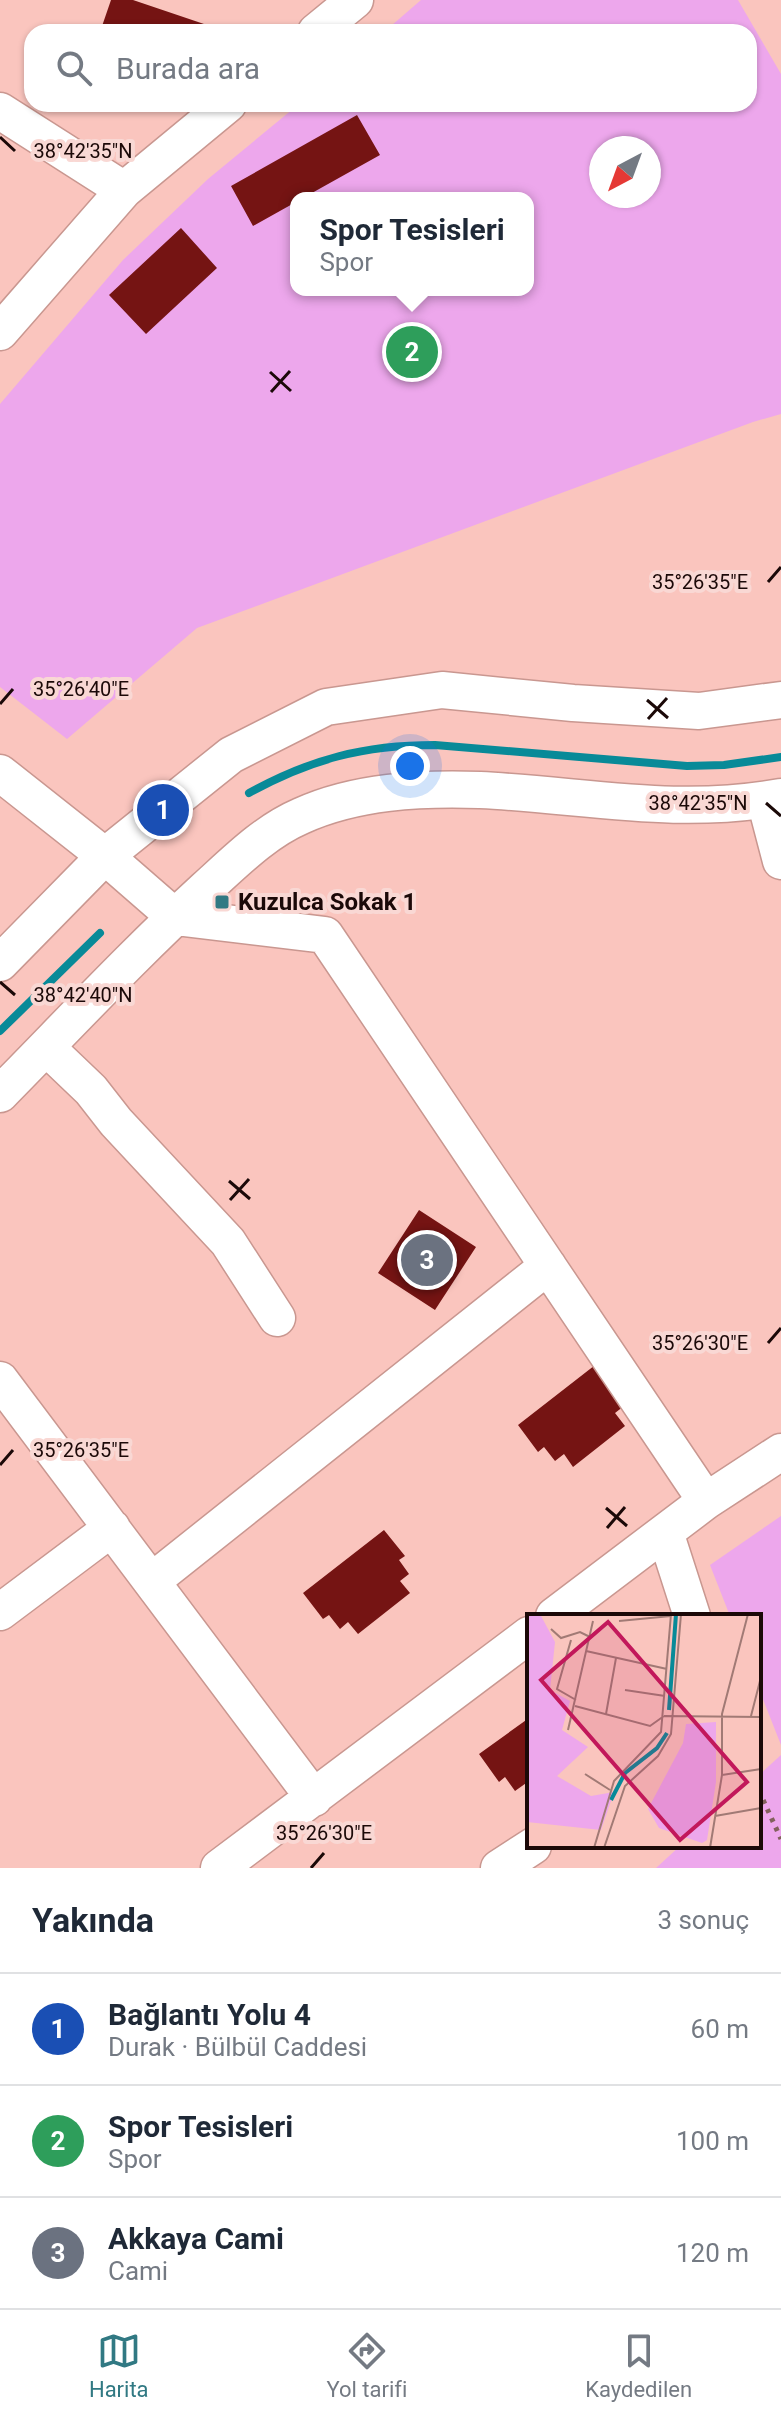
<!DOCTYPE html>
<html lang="tr">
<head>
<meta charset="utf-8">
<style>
	:root { --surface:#fff; --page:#f6f6f7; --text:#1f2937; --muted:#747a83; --line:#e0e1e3; --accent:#317983 }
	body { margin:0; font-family:Roboto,sans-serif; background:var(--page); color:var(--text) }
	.compass { position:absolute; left:589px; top:136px; width:72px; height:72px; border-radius:50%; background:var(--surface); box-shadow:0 2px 6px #0004; rotate:221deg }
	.you { position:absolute; left:410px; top:766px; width:28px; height:28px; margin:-20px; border:6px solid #fff; border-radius:50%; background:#1a73e8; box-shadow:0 0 0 12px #1a73e833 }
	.badge { display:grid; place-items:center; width:52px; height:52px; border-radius:50%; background:var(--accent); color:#fff; font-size:26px; font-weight:700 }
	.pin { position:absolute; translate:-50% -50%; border:4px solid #fff; box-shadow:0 2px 8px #0006 }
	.popup { position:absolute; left:290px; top:192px; width:244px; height:104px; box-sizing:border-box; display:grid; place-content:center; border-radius:16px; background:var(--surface); filter:drop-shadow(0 2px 6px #0005); font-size:26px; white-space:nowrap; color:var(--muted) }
	.popup b { font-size:30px; color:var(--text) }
	.popup::after { content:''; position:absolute; left:50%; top:100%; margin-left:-16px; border:16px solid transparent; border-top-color:var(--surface) }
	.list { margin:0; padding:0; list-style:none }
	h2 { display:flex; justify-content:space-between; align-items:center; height:104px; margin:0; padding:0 32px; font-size:34px }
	h2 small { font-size:26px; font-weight:400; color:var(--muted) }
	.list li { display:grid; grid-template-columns:52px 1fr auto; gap:24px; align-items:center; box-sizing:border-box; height:112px; padding:0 32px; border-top:2px solid var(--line) }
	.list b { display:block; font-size:30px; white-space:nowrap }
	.list p { margin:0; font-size:26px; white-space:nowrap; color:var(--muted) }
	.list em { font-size:26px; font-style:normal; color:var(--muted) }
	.icon { flex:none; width:44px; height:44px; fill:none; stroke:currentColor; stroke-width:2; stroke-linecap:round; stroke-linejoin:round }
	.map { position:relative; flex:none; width:781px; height:1868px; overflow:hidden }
	.search { position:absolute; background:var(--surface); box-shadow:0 2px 6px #0004; left:24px; right:24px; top:24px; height:88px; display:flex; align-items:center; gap:20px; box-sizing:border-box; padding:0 28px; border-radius:24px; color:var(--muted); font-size:30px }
	.sheet { height:440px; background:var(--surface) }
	nav { display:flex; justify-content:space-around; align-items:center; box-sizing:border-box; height:112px; border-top:2px solid var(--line); background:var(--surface); font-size:22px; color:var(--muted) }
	nav a { display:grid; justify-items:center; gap:4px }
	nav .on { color:var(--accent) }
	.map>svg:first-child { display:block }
	.green { fill:#eda7ec; fill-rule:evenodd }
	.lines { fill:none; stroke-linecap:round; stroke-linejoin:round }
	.stream { stroke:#088a98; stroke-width:8 }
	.building { fill:#751413 }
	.minor-casing { stroke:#c99790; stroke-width:39 }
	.path { stroke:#82605c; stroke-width:5; stroke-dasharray:4 6; stroke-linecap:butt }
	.minor { stroke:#fff; stroke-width:36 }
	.ticks { fill:none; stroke:#1b0908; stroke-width:3 }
	.poi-dot { fill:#317983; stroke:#f9d8d4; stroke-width:3 }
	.labels { text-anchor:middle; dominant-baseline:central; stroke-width:8; stroke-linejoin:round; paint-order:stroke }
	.poi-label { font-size:24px; font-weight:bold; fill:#1b0908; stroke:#f9d8d4; text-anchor:start }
	.inset-river { fill:none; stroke:#088a98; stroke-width:4 }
	.inset-road { fill:none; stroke:#a17a75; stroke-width:2 }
	.view { fill:#c2185b; fill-opacity:0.15; stroke:#c2185b; stroke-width:4 }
	.inset-edge { fill:none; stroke:#1b0908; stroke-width:4 }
	.ticks-label { font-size:20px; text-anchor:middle; fill:#1b0908; stroke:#f9d8d4; stroke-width:8; stroke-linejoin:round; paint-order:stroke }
</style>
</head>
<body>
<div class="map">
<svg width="781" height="1868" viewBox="0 0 781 1868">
	<rect width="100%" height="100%" fill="#fac5be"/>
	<path class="green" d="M421 0H738L781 74V414L753 422 197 628 67 739 0 687V404L123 260 208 179 299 104H749V32H384ZM601 148H649V196H601ZM296 198H528V290H296Z
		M781 1516V1745L759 1689V1616H730L710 1565Z
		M781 1755V1868H656L680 1846H759V1775Z"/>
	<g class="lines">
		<path class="stream" d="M249 793C311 759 364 745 435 745L687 766 724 765 781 757
			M0 1031 100 933"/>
	</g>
	<path class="building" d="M111 0H133L204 24 201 32H100Z
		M357 115 380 155 303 198H296V202L253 226 231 186Z
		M181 228 217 268 146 334 109 295Z
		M419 1210 476 1247 435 1310 378 1273Z
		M599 1362 624 1406 615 1413 625 1426 573 1467 564 1454 555 1461 544 1447 538 1452 518 1425Z
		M384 1530 405 1556 399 1560 409 1574 400 1581 410 1593 358 1634 348 1622 340 1629 329 1615 323 1619 303 1593Z
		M529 1718V1781L515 1791 505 1777 499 1782 479 1754Z"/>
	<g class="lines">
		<defs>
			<path id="minor" d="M316 32 355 0
				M0 111 124 190
				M0 332 124 190 228 104
				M0 773 105 856 175 917
				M765 800 781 861
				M175 917 325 935 706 1501
				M0 963 105 856 231 755 326 707 442 690 573 703 699 711 781 700
				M46 1047 91 1090 116 1122 228 1242 277 1318
				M0 1094C68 1025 134 954 205 889 235 862 264 832 301 816 356 791 420 788 480 790 584 795 676 816 781 797
				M0 1380 314 1798
				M665 1532 692 1616
				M152 1581 548 1266
				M0 1612 112 1528
				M554 1616 706 1501 781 1452
				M219 1868 529 1635
				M499 1868 533 1846"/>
		</defs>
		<use href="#minor" class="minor-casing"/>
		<path class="path" d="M759 1791 781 1839"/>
		<use href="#minor" class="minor"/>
	</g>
	<path class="ticks" d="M0 137 15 151M270 372 291 391M271 392 290 371M768 582 781 567M647 700 668 718M0 704 13 689M648 719 667 698M766 803 781 816M0 982 15 995M229 1181 250 1199M230 1200 249 1179M768 1343 781 1328M0 1465 13 1450M606 1508 627 1526M607 1528 625 1507M311 1868 324 1853"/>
	<rect class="poi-dot" x="214" y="894" width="16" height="16" rx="4"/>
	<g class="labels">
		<g class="poi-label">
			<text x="238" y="902">Kuzulca Sokak 1</text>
		</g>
	</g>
	<g transform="translate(527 1614)">
		<rect width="234" height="234" fill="#fac5be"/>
		<path d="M0 0H13L28 28 23 76 43 87 35 116 61 133 30 162 64 182 87 178 74 216 0 208ZM189 108V168L180 226 175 229 132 214 121 195 156 129 159 110Z" fill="#eda7ec"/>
		<path class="inset-river" d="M142 96 149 0M84 186 98 159 130 134 140 119"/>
		<path class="inset-road" d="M92 7 144 2M24 15 34 24 53 18 63 23M44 26 30 75 49 86M59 37 140 55M98 76 138 82M48 92 123 112 137 102M79 100 89 44M137 102 234 103M224 102 234 63M41 116 66 7M58 160 83 176M195 161 234 155M188 202 234 194M67 234 87 167 134 118 144 0M77 234 98 172 131 142 144 120 154 0M183 234 195 161V100L221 0"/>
		<path class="view" d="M81 8 220 168 153 226 14 66Z"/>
		<rect width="234" height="234" class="inset-edge"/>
	</g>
	<g class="ticks-label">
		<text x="83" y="158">38°42'35"N</text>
		<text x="700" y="589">35°26'35"E</text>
		<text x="81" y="696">35°26'40"E</text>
		<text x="698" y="810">38°42'35"N</text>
		<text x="83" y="1002">38°42'40"N</text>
		<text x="700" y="1350">35°26'30"E</text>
		<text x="81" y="1457">35°26'35"E</text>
		<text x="324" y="1840">35°26'30"E</text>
	</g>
</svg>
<svg class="compass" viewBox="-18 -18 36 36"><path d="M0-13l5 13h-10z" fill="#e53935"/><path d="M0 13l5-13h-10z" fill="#747a83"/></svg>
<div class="you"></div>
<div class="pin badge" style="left:163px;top:810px;background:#1a4fb4">1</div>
<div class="pin badge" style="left:412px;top:352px;background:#2e9e5b">2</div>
<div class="popup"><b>Spor Tesisleri</b>Spor</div>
<div class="pin badge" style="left:427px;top:1260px;background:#6b7280">3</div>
<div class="search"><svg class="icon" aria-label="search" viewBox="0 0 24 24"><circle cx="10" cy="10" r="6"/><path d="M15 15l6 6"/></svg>Burada ara</div>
</div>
<section class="sheet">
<h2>Yakında<small>3 sonuç</small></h2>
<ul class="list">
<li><span class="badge" style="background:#1a4fb4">1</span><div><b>Bağlantı Yolu 4</b><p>Durak · Bülbül Caddesi</p></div><em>60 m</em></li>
<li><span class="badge" style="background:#2e9e5b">2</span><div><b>Spor Tesisleri</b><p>Spor</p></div><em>100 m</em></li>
<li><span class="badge" style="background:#6b7280">3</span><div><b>Akkaya Cami</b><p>Cami</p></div><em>120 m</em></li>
</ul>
</section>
<nav>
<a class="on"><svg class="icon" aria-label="map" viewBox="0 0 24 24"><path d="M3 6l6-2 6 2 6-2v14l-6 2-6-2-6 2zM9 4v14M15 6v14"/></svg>Harita</a>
<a><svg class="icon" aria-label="directions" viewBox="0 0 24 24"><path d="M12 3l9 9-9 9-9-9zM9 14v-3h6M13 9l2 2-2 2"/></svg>Yol tarifi</a>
<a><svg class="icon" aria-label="saved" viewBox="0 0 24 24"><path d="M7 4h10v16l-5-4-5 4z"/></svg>Kaydedilen</a>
</nav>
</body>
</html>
